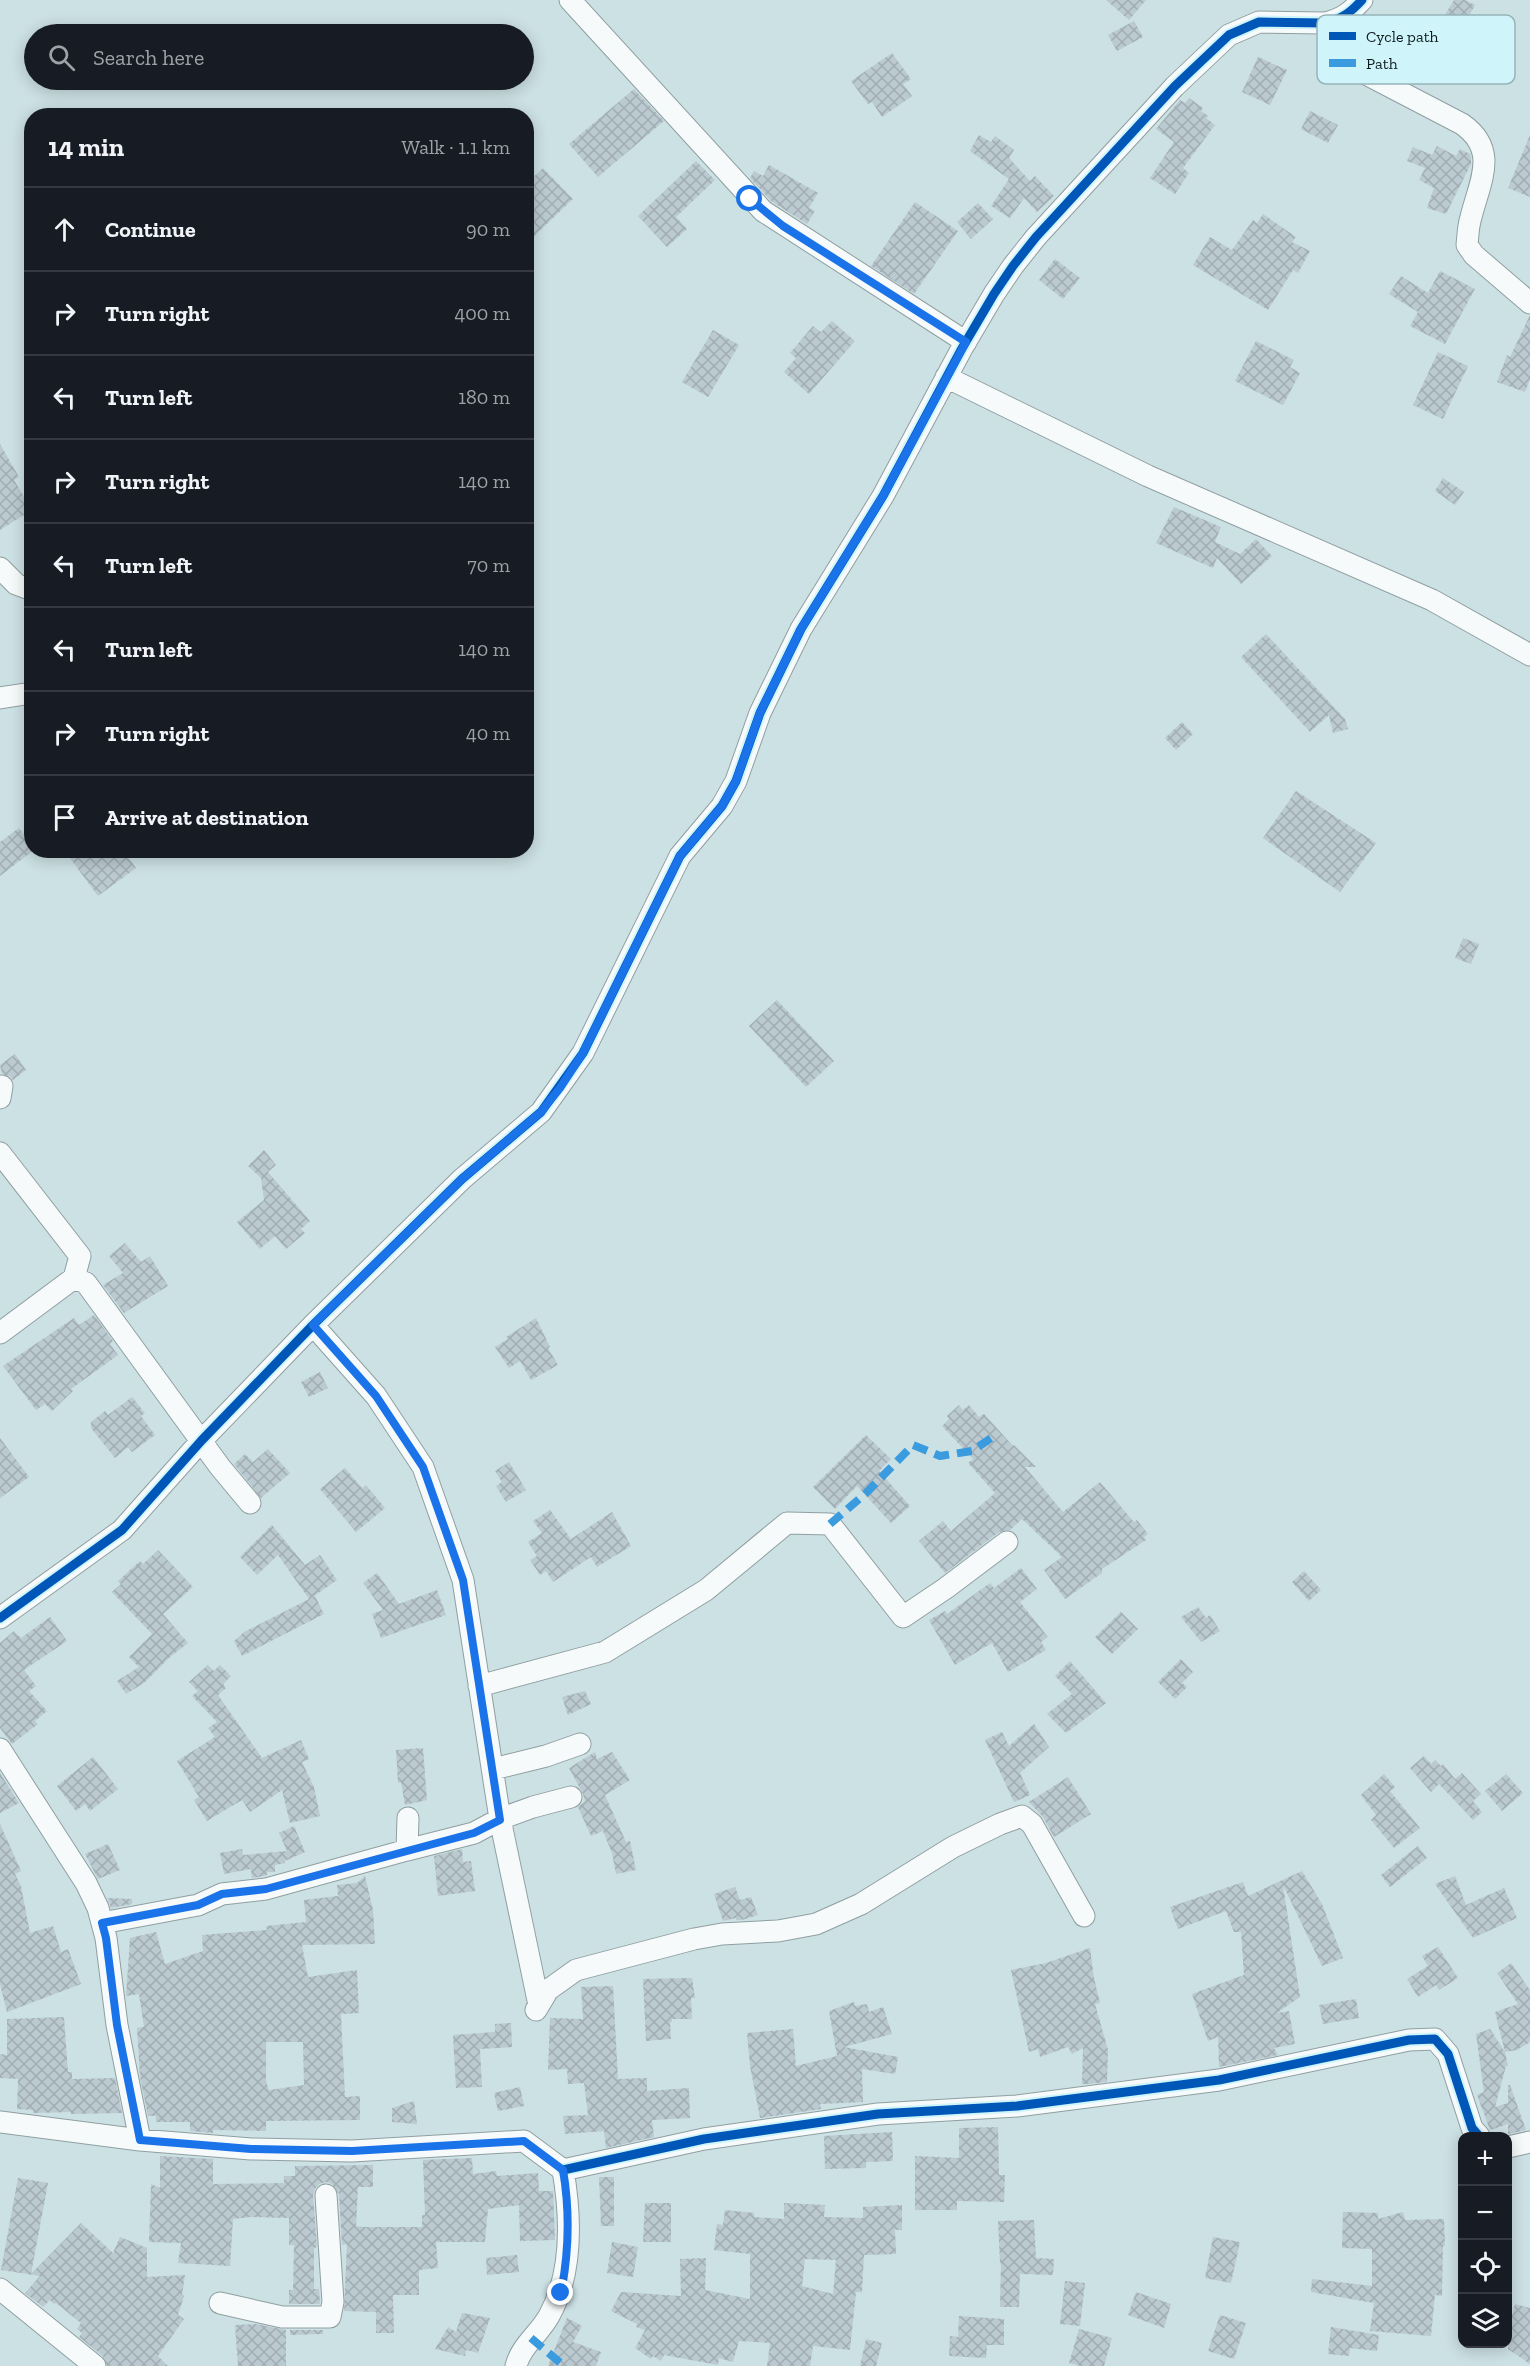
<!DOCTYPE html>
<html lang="en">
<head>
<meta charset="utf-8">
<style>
	:root { --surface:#171b24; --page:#20242c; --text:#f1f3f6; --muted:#9ea1a6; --line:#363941 }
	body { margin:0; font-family:"Zilla Slab",serif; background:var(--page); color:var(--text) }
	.controls { position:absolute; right:18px; bottom:18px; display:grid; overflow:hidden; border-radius:12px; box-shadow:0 3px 15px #0003 }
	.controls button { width:54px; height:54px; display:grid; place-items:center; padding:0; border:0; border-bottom:2px solid var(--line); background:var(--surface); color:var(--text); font:30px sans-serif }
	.stop { position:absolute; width:18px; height:18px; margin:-14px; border:4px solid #1a73e8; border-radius:50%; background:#fff }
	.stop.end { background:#1a73e8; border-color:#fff; box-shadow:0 2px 6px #0008 }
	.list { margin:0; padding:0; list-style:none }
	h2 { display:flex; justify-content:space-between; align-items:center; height:78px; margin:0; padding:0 24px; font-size:26px }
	h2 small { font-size:20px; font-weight:400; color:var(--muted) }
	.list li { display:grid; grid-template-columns:39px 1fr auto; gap:18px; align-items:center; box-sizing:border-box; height:84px; padding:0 24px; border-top:2px solid var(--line) }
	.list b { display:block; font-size:22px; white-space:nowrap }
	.list em { font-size:20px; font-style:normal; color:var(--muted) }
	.icon { flex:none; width:33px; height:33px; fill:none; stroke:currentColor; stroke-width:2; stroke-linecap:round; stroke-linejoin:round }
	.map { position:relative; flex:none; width:1530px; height:2366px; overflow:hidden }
	.search { position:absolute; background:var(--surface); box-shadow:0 3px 15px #0003; left:24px; top:24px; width:510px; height:66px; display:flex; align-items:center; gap:15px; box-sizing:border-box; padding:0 21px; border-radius:33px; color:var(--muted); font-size:22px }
	.panel { position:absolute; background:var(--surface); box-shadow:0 3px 15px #0003; left:24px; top:108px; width:510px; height:750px; border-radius:24px }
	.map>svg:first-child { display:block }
	.building { fill:url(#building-cross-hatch); fill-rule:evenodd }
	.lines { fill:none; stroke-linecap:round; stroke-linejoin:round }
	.minor-casing { stroke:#8f9fa1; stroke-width:23 }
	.minor { stroke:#f7fafb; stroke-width:21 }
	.quiet { stroke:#3a9bdf; stroke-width:8; stroke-dasharray:15 8; stroke-linecap:butt }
	.cycleway-casing { stroke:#cff5fb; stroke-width:13 }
	.cycleway { stroke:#0057b8; stroke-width:9 }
	.route { stroke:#1a73e8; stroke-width:8 }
	.key { fill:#cff5fb; stroke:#95b4b8; stroke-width:1.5 }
	.key-label { font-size:16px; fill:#0d1b1d }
</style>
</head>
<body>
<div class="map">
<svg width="1530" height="2366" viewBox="0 0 1530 2366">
	<defs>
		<pattern id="building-cross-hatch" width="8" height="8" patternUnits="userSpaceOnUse" patternTransform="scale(1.5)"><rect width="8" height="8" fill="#bbcad0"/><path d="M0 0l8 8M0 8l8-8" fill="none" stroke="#a0adb2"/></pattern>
	</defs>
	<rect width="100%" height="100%" fill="#cce1e4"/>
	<path class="building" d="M1106 0H1146L1129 20Z
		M1454 0H1465L1475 5 1457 37 1438 26Z
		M1134 21 1143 37 1117 51 1108 35Z
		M892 53 911 79 903 84 912 96 882 117 872 102 868 104 851 81Z
		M1258 57 1287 70 1270 105 1242 92Z
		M634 89 664 121 598 177 569 144Z
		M1189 98 1203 108 1201 111 1208 116 1206 118 1215 125 1183 168 1189 173 1175 194 1150 178 1174 142 1156 129 1180 100 1185 103Z
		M1310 111 1338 125 1328 143 1301 129Z
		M979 135 991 142 995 136 1014 150 1009 158 1030 181 1035 176 1054 196 1037 212 1024 198 1010 218 991 206 1009 179 970 151Z
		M1530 135V197L1508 188Z
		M1437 146 1456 156 1460 149 1470 154 1471 157V164L1446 214 1427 208 1434 188 1419 180 1425 168 1407 161 1413 147 1432 155Z
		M696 161 715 180 676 217 687 229 667 247 638 216Z
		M769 165 818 193 809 208 815 211 807 224 771 201 750 178 754 171 763 176Z
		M543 168 573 199 526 244V184Z
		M915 202 958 231 914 294 871 266Z
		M978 203 993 219 971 239 957 222Z
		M1263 214 1296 237 1292 242 1310 251 1298 273 1293 270 1268 310 1193 265 1210 237 1232 250 1253 220 1257 223Z
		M1055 259 1080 278 1063 299 1039 280Z
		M1440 271 1475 289 1445 344 1410 326 1418 312 1389 294 1401 276 1428 293Z
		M1530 315V379L1525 392 1497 382 1507 355 1510 357Z
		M832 321 855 341 809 394 784 372 796 358 790 353 813 326 821 332Z
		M713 330 739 345 708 397 682 382Z
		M1256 341 1294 360 1290 367 1300 373 1283 405 1235 381Z
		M1438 352 1468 366 1443 419 1413 405Z
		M0 444 19 477 14 480 32 510 0 530Z
		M1443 478 1464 492 1455 505 1435 491Z
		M1174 507 1221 527 1215 542 1240 554 1256 539 1272 556 1241 584 1217 558 1213 568 1156 543Z
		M1266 634 1345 719 1348 729 1333 733 1329 715 1310 732 1241 657Z
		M1182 722 1193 734 1176 750 1165 738Z
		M1296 791 1376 843 1340 892 1263 838Z
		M19 828 32 845V850H34L0 876V842Z
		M64 850H123L136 868 98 896Z
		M1463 938 1479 944 1471 964 1455 958Z
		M777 1000 834 1061 806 1087 749 1026Z
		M15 1054 26 1070 13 1080 10 1076 2 1074 0 1065Z
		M264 1150 276 1165 268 1172 310 1221 301 1229 305 1233 286 1249 275 1236 260 1249 237 1222 264 1200 261 1178 248 1166Z
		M125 1243 141 1262 150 1256 168 1286 124 1313 103 1285 123 1273 109 1256Z
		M94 1315 113 1341 110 1344 118 1355 71 1389 73 1391 52 1411 45 1404 36 1410 3 1366 74 1318 79 1325Z
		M536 1318 550 1347 548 1348 558 1365 531 1380 520 1361 509 1368 495 1347 508 1339 506 1337Z
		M320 1372 328 1388 309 1397 301 1382Z
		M132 1397 145 1413 141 1416 155 1435 132 1452 128 1447 115 1458 91 1428V1422L105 1411 108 1415Z
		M959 1405 963 1410 969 1405 979 1417 984 1414 1013 1446 1014 1445 1036 1467H1025L1063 1512 1100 1482 1134 1522 1137 1520 1148 1534 1144 1537 1146 1540 1102 1569V1573L1065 1599 1044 1570 1062 1557 1022 1519 1010 1530 999 1532 945 1573 919 1541 943 1521 951 1531 995 1493 968 1463 973 1459 942 1426 949 1419 947 1416Z
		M866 1435 891 1459 879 1471 910 1506 891 1523 857 1486 835 1509 813 1487Z
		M0 1438 29 1477 0 1498Z
		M268 1449 290 1473 261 1498 234 1464 245 1454 253 1462Z
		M509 1462 526 1490 506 1502 496 1486 502 1482 495 1471Z
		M345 1468 362 1488 366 1485 385 1508 356 1532 320 1489Z
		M550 1510 571 1539 612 1512 631 1546 597 1567 591 1557 553 1582 546 1571 540 1575 530 1560 537 1556 528 1542 542 1533 533 1521Z
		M272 1525 305 1565 320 1555 337 1580 310 1599 315 1596 324 1614 242 1656 234 1641 244 1632 309 1599 278 1555 257 1575 240 1557Z
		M158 1550 193 1587 163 1614 188 1643 170 1657 144 1683 126 1694 117 1681 139 1667 129 1657 152 1634 112 1592 121 1584 118 1581 140 1561 143 1564Z
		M1021 1568 1037 1589 1020 1602 1048 1637 1041 1642 1046 1650 1008 1672 992 1643 955 1665 929 1620 945 1611 947 1614 990 1583 994 1588Z
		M1304 1571 1321 1590 1309 1601 1292 1582Z
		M377 1573 399 1604 437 1590 446 1615 381 1638 372 1614 383 1610 363 1583Z
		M1198 1607 1206 1618 1210 1615 1220 1631 1201 1642 1181 1617Z
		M1121 1612 1138 1629 1112 1654 1095 1637Z
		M50 1617 67 1641 24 1670 36 1686 29 1691 47 1711 35 1721 38 1724 12 1744 0 1728V1643L14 1631 21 1638Z
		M1181 1659 1193 1672 1182 1683 1187 1687 1175 1699 1158 1682Z
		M1070 1661 1106 1703 1066 1733 1047 1714 1072 1694 1055 1676Z
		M208 1665 214 1671 220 1665 231 1676 223 1684 226 1688 218 1695 262 1758 301 1740 309 1759 302 1762 314 1787 320 1816 290 1823 282 1790 250 1812 242 1800 207 1821 194 1800 199 1797 177 1761 215 1737 208 1728 217 1722 192 1696 198 1691 189 1682Z
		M585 1691 591 1704 568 1715 562 1697Z
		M1034 1724 1049 1747 1020 1773 1030 1795 1014 1802 985 1740 1002 1732 1009 1746Z
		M423 1748 427 1800 405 1805 401 1782 398 1783 396 1750Z
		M595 1752 597 1759 612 1752 630 1780 605 1795 626 1842 630 1841 636 1870 616 1874 612 1853 603 1831 591 1836 578 1807 585 1801 583 1794 569 1768Z
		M1424 1756 1431 1764 1435 1760 1441 1766 1443 1764 1455 1779 1462 1773 1481 1794 1473 1801 1482 1812 1473 1820 1439 1784 1431 1792 1410 1768Z
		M93 1757 118 1789 90 1811 85 1804 76 1811 57 1786Z
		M0 1773 19 1803 0 1813Z
		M1384 1774 1395 1787 1390 1791 1420 1828 1394 1848 1371 1820 1376 1815 1361 1795Z
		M1506 1774 1523 1793 1502 1811 1485 1791Z
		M1068 1777 1091 1814 1054 1837 1043 1817 1029 1802Z
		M0 1824 21 1871 15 1874 21 1886 30 1933 53 1926 61 1952 68 1949 81 1984 7 2012 0 1984Z
		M294 1826 305 1852 285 1861V1863L275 1865V1872H267V1875L264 1876 252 1878 251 1869 224 1874 220 1853 242 1849 243 1855 287 1851 279 1833Z
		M108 1844 120 1870 98 1879 85 1854Z
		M1418 1846 1427 1858 1390 1887 1381 1875Z
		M462 1849 463 1862 471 1861 475 1891 438 1896 434 1856Z
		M1302 1871 1322 1904 1343 1958 1322 1966 1283 1885 1300 1997 1277 2013 1289 2011 1295 2044 1274 2048 1278 2055 1219 2067 1218 2037 1208 2041 1192 1994 1244 1975 1241 1932H1234L1226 1911 1178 1929 1170 1907 1243 1882 1248 1896Z
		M365 1876 373 1910 375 1944 302 1945 308 1977 357 1970 359 2013 341 2014 345 2097 360 2096V2120L266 2121V2131L213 2130V2133L190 2131V2122H156V2116H148L140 2077 137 2028 144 2027 139 1994 126 1996 130 1938 156 1932 165 1964 203 1951 202 1935 267 1930 266 1926 306 1922 304 1900 338 1896 337 1885 357 1883ZM266 2042H303L304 2085 269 2090 266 2081Z
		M1455 1876 1466 1905 1504 1888 1517 1918 1473 1938 1435 1884Z
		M735 1887 740 1900 751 1897 758 1915 742 1920H736V1918L723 1921 714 1894Z
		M107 1898 132 1899V1904L111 1908Z
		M1438 1947 1458 1978 1439 1990 1436 1985 1418 1997 1407 1979 1428 1966 1422 1956Z
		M1090 1948 1094 1978 1100 2003 1095 2004 1108 2050 1107 2082 1088 2084H1082L1083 2048 1072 2054 1068 2047 1040 2057 1038 2049 1029 2052 1011 1970 1046 1963Z
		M1511 1963 1530 1990V2042L1517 2050 1505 2052 1508 2066H1506L1495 2107 1508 2103V2085H1510L1526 2130 1508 2134V2124L1490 2130 1477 2095 1484 2092 1476 2034 1490 2029 1505 2052 1495 2012 1518 2004 1497 1973Z
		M692 1978 695 1998H691L692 2019H672V2022H670L671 2039 646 2041 643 1979Z
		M613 1986 618 2079 647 2078V2091L689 2088 690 2118 652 2120 654 2137 606 2148 604 2131 565 2134 563 2116 588 2115 584 2083 568 2084 567 2069 548 2070 550 2018 583 2019 581 1987Z
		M1356 1999 1359 2018 1323 2024 1319 2005Z
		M854 2002 855 2006 867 2004 869 2012 883 2007 892 2034 844 2047 898 2057 895 2074 862 2069 863 2102 820 2104 821 2109 760 2118 750 2066 747 2033 793 2029 796 2066 837 2056 829 2011Z
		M64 2017 68 2072H72V2079L115 2078 122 2113 71 2114V2112L33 2113V2110L17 2109 18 2079 0 2078V2054L7 2055V2019Z
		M511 2023 512 2047 480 2049 482 2087 456 2088 453 2035 495 2032V2024Z
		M520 2087 524 2106 498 2111 494 2093Z
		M414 2101 417 2124 392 2122V2108Z
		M998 2127 999 2175H1005L1004 2202 957 2201V2210H915V2156L959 2158V2128Z
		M892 2132 893 2161 866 2162V2168L825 2169 824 2136Z
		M160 2156 213 2159V2184L284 2183V2176H295V2166L373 2165V2187H358L356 2226 366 2227H422V2215H425L423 2160 472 2158 473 2174 496 2171 497 2176 538 2173 539 2191H553L555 2240 520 2241 519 2205 488 2209 485 2242H436L438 2268 419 2270V2295H393L394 2333H376V2312L344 2311 347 2244 342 2245 339 2194 332 2184 326 2182 319 2184 315 2189 313 2195 317 2247 314 2248V2289H319L320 2304H289V2290H293L294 2245H289V2218L251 2217 233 2219 230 2266 178 2263 181 2243 149 2242 151 2184 160 2188Z
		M599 2177H614V2226H601Z
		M18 2178 48 2183 31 2274 81 2223 113 2253 120 2237 147 2248V2277L185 2275 182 2295 184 2296 178 2315 184 2319 158 2356 168 2366H107L103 2356 79 2337 82 2333 77 2329 81 2323 56 2303 54 2304 50 2300 43 2307 25 2293 40 2276 1 2270Z
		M645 2203H671V2242H643Z
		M784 2203 825 2205 824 2217 863 2218V2207L902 2205V2230H895L896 2254 864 2255 862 2292H856L850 2350 813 2346 810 2366H767L770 2343 739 2341 733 2362 719 2358 718 2365 664 2355 661 2361 653 2356 651 2359 635 2348 645 2330 636 2327 637 2324 611 2311 621 2292 681 2296 680 2259 706 2258 705 2290 750 2299V2254L714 2250 717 2224 723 2225 725 2210 754 2213V2217L784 2219ZM805 2259 836 2260 833 2294 802 2286Z
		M1343 2212 1378 2213V2219L1403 2212 1405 2220 1444 2219 1445 2246H1443L1442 2296 1435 2295 1431 2336 1370 2331 1374 2303 1311 2292 1312 2279 1372 2286V2249L1342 2248Z
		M1034 2220 1036 2258 1054 2259 1053 2275 1020 2274 1019 2307H1000L1001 2263H1000L998 2221Z
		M1213 2237 1240 2242 1231 2283 1205 2278Z
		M612 2242 638 2247 633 2277 607 2273Z
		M517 2255 519 2272 487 2275 486 2258Z
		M1065 2281 1085 2283 1080 2326 1060 2324Z
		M1136 2292 1171 2304 1164 2328 1128 2315Z
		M1515 2304 1530 2308V2364L1508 2349V2332Z
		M462 2313 490 2318 478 2353 466 2350 465 2356 435 2349 448 2327 456 2332Z
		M1220 2315 1246 2323 1234 2359 1208 2351Z
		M959 2316 1004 2319V2345H987L986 2358 949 2356 950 2336 958 2337Z
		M567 2318 582 2326 573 2342 601 2352 596 2366H548Z
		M256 2324 286 2330V2366H238L235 2325Z
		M1331 2327 1379 2335 1377 2351 1350 2348 1349 2356 1328 2354Z
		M1079 2329 1112 2338 1104 2366H1080L1069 2363Z
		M290 2330H323V2334L290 2335Z
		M866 2339 882 2343 876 2366H860Z"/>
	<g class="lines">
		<defs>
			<path id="minor" d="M570 0 763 211 966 342
				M1336 21C1340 43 1347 58 1364 73L1462 124C1499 150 1480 181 1471 217 1468 226 1468 236 1467 245L1474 255 1530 303
				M946 377 1148 476 1432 600 1530 655
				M0 568 16 584 32 590
				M0 698 32 693
				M0 1098 2 1086
				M0 1153 80 1256 74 1278
				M313 1325 376 1396 423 1467 463 1580 500 1819 474 1833 407 1850
				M0 1333 74 1278 86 1283 220 1467 250 1503
				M0 1618 122 1530 202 1440 313 1325 462 1179 541 1112 583 1053 680 856 722 806 736 781 760 713 801 629 883 496 961 350 994 294 1013 266 1036 237 1175 86 1229 35 1259 22 1325 23C1342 19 1350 13 1362 0
				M479 1686 605 1652 706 1590 787 1523 830 1524 903 1617 946 1588 1007 1542
				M0 1749 86 1883 98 1908 106 1938 117 2025 140 2140
				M493 1769 546 1756 580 1744
				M102 1923 198 1905 222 1894 266 1889 407 1850 408 1818
				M539 2005 500 1819 533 1807 571 1797
				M536 2010 548 1990 576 1970 694 1939 722 1934 778 1931 816 1924 861 1904 953 1847 1000 1824 1022 1816 1032 1824 1084 1916
				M0 2122 140 2140 251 2149 352 2151 524 2141 563 2170C571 2217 573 2273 549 2316 539 2334 521 2346 516 2366
				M1508 2147 1530 2142
				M563 2170 704 2139 878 2114 1017 2106 1219 2080 1409 2040 1435 2039 1448 2054 1472 2128 1479 2136
				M0 2289 95 2366
				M220 2303 282 2317H330L333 2302 326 2195"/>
		</defs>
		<use href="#minor" class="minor-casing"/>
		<use href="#minor" class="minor"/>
		<path class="quiet" d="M830 1524 865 1494 913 1445 940 1456 972 1451 997 1434
			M531 2338 564 2366"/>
		<defs>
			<path id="cycleway" d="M0 1618 122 1530 202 1440 313 1325 462 1179 541 1112 583 1053 680 856 722 806 736 781 760 713 801 629 883 496 961 350 994 294 1013 266 1036 237 1175 86 1229 35 1259 22 1325 23C1342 19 1350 13 1362 0
				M563 2170 704 2139 878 2114 1017 2106 1219 2080 1409 2040 1435 2039 1448 2054 1472 2128 1479 2136"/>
		</defs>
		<use href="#cycleway" class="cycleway-casing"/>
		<use href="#cycleway" class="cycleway"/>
	</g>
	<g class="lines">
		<path class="route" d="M561 2293C569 2252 570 2211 563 2170L524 2141 352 2151 251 2149 140 2140 117 2025 106 1938 102 1923 198 1905 222 1894 266 1889 474 1833 500 1820 463 1580 423 1467 376 1396 313 1325 462 1179 541 1112 560 1088 583 1053 680 856 722 806 736 781 760 713 801 629 883 496 966 342 783 226 750 199"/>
	</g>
	<rect x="1317" y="15" width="198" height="69" rx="9" class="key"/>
	<rect x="1329" y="32" width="27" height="8" fill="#0057b8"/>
	<rect x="1329" y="59" width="27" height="8" fill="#3a9bdf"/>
	<g class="key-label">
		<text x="1366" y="42">Cycle path</text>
		<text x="1366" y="69">Path</text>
	</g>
</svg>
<div class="controls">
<button>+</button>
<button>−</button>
<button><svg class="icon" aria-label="locate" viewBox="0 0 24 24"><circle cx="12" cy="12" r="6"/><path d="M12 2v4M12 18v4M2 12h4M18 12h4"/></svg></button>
<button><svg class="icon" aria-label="layers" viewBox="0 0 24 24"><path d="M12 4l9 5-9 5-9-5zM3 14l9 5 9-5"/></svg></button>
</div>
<div class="stop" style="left:750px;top:199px"></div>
<div class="stop end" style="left:561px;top:2293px"></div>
<div class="search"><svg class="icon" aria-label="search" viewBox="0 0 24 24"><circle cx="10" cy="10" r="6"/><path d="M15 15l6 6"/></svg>Search here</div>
<section class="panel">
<h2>14 min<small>Walk · 1.1 km</small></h2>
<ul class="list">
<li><svg class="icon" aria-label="ahead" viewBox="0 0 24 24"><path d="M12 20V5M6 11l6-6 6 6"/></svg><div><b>Continue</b></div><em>90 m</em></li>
<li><svg class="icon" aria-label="right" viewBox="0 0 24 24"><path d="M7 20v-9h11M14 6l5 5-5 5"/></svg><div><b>Turn right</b></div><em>400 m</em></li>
<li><svg class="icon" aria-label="left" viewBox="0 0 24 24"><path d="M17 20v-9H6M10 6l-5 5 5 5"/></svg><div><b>Turn left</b></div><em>180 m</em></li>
<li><svg class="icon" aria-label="right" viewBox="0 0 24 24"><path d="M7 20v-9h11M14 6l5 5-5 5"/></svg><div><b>Turn right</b></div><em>140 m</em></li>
<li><svg class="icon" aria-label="left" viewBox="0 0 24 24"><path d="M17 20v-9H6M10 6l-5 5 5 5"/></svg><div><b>Turn left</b></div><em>70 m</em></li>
<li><svg class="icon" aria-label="left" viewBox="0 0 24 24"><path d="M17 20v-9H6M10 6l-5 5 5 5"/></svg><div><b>Turn left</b></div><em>140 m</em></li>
<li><svg class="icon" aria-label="right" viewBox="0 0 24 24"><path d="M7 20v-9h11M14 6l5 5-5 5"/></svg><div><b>Turn right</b></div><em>40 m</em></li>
<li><svg class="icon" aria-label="arrive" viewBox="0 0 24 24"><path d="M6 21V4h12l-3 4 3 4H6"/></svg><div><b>Arrive at destination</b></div></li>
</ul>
</section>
</div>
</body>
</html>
